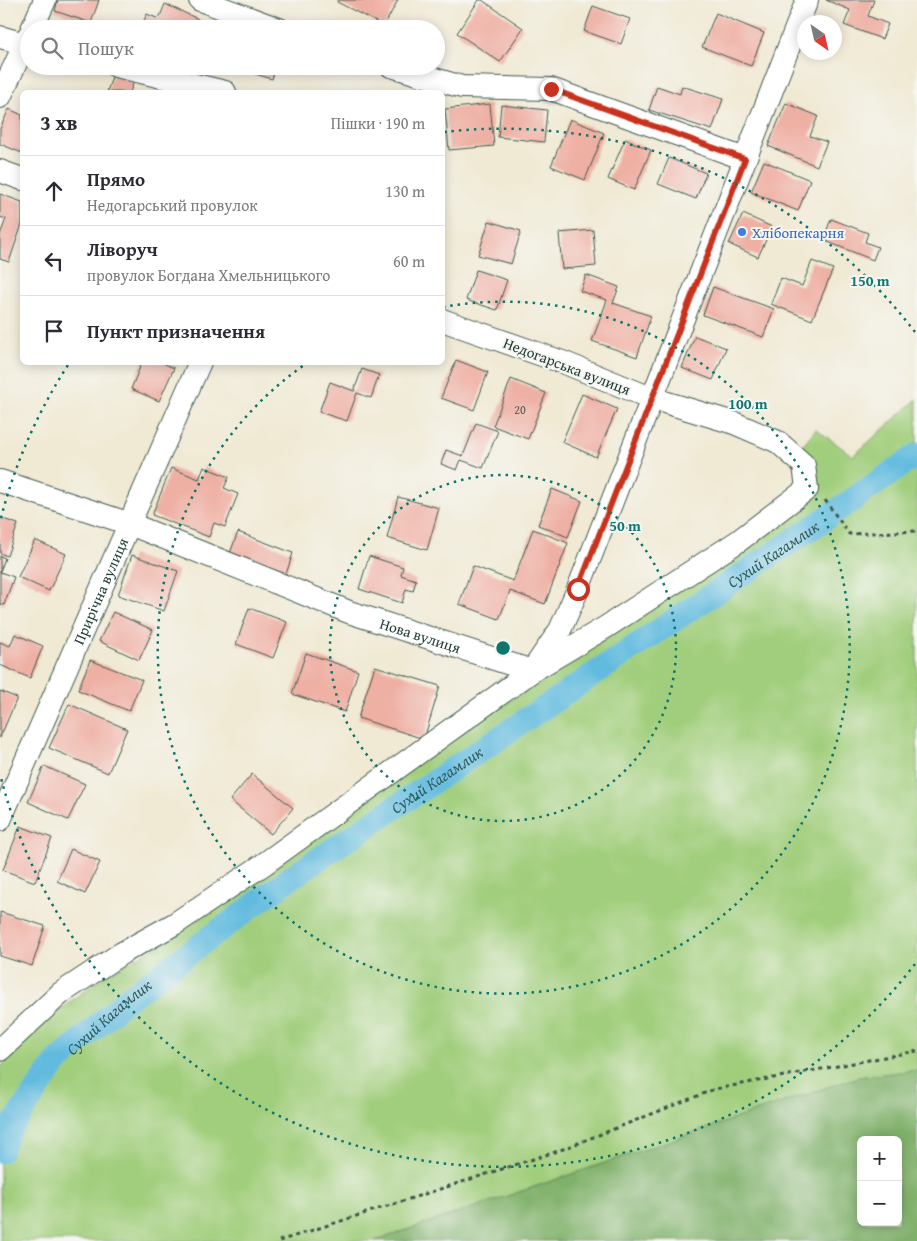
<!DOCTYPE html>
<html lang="uk">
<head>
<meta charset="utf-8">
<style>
	:root { --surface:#fff; --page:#f7f7f7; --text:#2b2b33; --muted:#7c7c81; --line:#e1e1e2 }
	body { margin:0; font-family:"Gentium Book Plus",serif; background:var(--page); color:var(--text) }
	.controls { position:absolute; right:15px; bottom:15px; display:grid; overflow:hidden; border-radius:8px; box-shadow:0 2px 12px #0003 }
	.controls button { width:45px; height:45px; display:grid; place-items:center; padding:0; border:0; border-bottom:1px solid var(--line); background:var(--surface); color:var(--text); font:25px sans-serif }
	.compass { position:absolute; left:797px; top:15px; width:45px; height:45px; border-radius:50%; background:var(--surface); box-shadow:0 2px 12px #0003; rotate:146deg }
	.stop { position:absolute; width:15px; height:15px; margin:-11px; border:4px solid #c8321e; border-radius:50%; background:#fff }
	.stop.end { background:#c8321e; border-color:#fff; box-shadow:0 1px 5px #0008 }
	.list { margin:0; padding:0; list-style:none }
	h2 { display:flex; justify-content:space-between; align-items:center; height:65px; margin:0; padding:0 20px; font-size:21px }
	h2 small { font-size:16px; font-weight:400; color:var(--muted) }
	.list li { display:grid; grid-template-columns:32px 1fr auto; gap:15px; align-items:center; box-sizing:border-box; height:70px; padding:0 20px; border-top:1px solid var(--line) }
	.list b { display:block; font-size:19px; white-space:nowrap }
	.list p { margin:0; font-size:16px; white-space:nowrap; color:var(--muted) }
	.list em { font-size:16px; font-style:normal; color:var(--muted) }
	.icon { flex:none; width:28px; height:28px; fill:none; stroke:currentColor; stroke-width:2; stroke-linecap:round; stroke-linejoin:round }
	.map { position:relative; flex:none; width:917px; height:1241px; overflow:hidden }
	.search { position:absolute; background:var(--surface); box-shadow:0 2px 12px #0003; left:20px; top:20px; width:425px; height:55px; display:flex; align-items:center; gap:12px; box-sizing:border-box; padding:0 18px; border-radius:28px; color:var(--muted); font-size:19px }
	.panel { position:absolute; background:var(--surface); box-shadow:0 2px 12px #0003; left:20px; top:90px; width:425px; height:275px; border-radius:8px }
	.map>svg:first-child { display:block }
	.green { fill:#a1ce7b; stroke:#608658 }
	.forest { fill:#80b16b; stroke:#507750; fill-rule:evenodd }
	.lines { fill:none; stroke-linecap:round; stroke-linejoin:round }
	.canal { stroke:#62bbdf; stroke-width:24 }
	.building { fill:#efb0a4 }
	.street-casing { stroke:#3e574c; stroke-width:24 }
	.path { stroke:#3e574c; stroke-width:3; stroke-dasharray:4 4; stroke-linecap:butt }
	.street { stroke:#fff; stroke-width:22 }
	.route { stroke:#c8321e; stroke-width:6 }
	.ring { fill:none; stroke:#0f766e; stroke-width:2.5; stroke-dasharray:2.5 5 }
	.shop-dot { fill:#3f7fe0; stroke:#f6f6f2; stroke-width:2 }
	.labels { text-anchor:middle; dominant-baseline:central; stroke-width:4; stroke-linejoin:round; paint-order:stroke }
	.number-label { font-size:12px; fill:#535a50 }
	.shop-label { font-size:15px; fill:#366cbe; stroke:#f6f6f2; text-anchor:start }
	.street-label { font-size:15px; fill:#1f3d34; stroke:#f6f6f2 }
	.water-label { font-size:16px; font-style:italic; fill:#305c5f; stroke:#f6f6f2 }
	.centre { fill:#0f766e; stroke:#f6f6f2; stroke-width:2.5 }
	.ring-label { font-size:15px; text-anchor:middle; font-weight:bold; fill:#0f766e; stroke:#f6f6f2; stroke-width:4; stroke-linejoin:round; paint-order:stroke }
</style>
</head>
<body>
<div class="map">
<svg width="917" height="1241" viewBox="0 0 917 1241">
	<rect width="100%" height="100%" fill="#f6f6f2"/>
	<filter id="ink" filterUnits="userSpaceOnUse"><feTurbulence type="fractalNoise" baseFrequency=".02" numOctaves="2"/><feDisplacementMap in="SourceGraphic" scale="10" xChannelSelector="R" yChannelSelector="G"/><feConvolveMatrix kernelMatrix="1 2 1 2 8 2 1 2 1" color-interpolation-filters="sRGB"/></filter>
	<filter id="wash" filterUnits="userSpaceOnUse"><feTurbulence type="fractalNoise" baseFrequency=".0096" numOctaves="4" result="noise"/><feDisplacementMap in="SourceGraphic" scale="20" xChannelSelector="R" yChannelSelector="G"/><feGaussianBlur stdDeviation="1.12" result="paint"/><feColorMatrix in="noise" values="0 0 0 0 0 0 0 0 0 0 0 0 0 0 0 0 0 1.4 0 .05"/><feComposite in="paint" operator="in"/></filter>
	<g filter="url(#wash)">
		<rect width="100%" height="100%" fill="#f0e9d3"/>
		<path class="green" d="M917 399V1070L858 1077 375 1241H0V1069L16 1046 66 1005 107 974 161 944 426 756 659 603 818 492 814 471 800 448 816 429 853 456Z"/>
		<path class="forest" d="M917 1070V1241H375L858 1077ZM861 1140H898V1222H861Z"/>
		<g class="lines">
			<path class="canal" id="s1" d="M0 1151 9 1130 56 1063 126 1000 290 878 819 523 917 455"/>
		</g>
		<g id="blocks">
			<path class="building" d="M58 0H99L91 23 55 11Z
				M338 0H398L384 26 337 2Z
				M479 0H482L523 28 500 62 457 33Z
				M826 0H874L868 16 888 24 882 39 844 25 850 10Z
				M165 4 198 19 194 29H140L147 14 159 19Z
				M593 6 630 19 621 44 584 31Z
				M716 13 764 33 751 66 702 47Z
				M228 66H276L272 79Z
				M113 74 134 81 130 92H107Z
				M657 86 680 94 682 86 723 99 712 130 649 110Z
				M786 103 818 116 810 136 827 142 817 166 768 146Z
				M490 104 494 146 449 150 445 109Z
				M501 105 547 110 544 142 498 137Z
				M9 109 22 115V153L0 144V129Z
				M570 119 604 133 585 180 551 166Z
				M625 139 651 150 634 190 608 179Z
				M669 158 706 173 696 199 658 184Z
				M764 161 810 180 798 211 751 192Z
				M0 194 22 202V224L9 262 0 259V235L6 219 0 217Z
				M743 214 772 227 758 257 729 244Z
				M831 219 868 233 865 242 878 247 873 260 823 240Z
				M489 221 521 231 511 264 478 255Z
				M593 230 596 266 562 269 559 233Z
				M812 261 833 269 812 320 771 304 781 278 802 286Z
				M476 270 507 280 497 310 466 300Z
				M586 275 619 287 613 303 651 316 637 357 592 341 607 300 580 291Z
				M713 287 774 309 763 337 703 315Z
				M695 336 726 348 713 380 682 368Z
				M456 360 488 372 474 410 441 398Z
				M142 362H160L174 368 159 401 131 389Z
				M362 369 379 375 371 398 357 393 347 421 319 412 330 382 354 391Z
				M511 379 546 393 528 439 493 426Z
				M582 394 617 409 596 457 562 442Z
				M476 423 498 431 483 468 461 460 457 470 441 464 446 450 463 456Z
				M204 467 229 477 224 488 238 494 225 527 214 523 209 537 152 515 171 468 199 479Z
				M552 489 582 501 568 537 538 525Z
				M398 497 439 508 427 550 387 538Z
				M0 518 18 524 7 556 0 553Z
				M533 529 568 543 545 604 510 591 499 619 459 604 473 566 513 581Z
				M238 532 293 553 286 574 230 553Z
				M35 540 66 554 49 591 18 577Z
				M132 555 178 571 164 611 118 595Z
				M0 556 5 558 0 572Z
				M369 556 403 567 401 575 416 580 413 591 406 589 402 603 359 589Z
				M0 572 14 577 4 605 0 604Z
				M249 608 287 622 273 658 236 644Z
				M113 612 153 630 139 660 99 641Z
				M15 634 43 646 30 678 0 665V642L10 646Z
				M306 653 358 671 345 712 292 694Z
				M90 660 142 680 129 711 78 690Z
				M375 666 440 686 424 739 358 718Z
				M0 691 17 698 0 738Z
				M69 704 127 729 108 773 49 748Z
				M44 766 85 784 68 820 28 802Z
				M252 774 293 808 271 834 230 800Z
				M20 826 52 838 35 882 3 870Z
				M71 849 100 862 85 894 57 881Z
				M0 912 45 926 32 966 0 956Z"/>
		</g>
	</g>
	<g filter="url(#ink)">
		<use href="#blocks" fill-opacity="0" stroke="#3e574c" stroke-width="1"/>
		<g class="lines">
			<defs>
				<g id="street">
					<path d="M200 0 279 29"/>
					<path d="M32 29 45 0"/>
					<path d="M0 37 29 45"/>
					<path d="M116 66 225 92"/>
					<path d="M391 66 462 87 551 89 745 159"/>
					<path d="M0 97 29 35"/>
					<path d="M0 171 22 179"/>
					<path id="s2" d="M0 481 130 524 349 612 532 671 606 627 737 542 807 489 804 465 778 442 734 423 651 398 565 363 442 320"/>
					<path id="s3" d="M0 820 200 362"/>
					<path d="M0 1050 61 993 122 953 176 923 264 864 532 671 560 630 578 589 807 0"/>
				</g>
			</defs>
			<use href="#street" class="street-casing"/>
			<path class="path" d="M825 500 849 534 917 531
				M279 1241 558 1151 715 1089 917 1051"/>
			<use href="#street" class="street"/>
		</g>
	</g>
	<g class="lines" filter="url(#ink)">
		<path class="route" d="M551 89 745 159 578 589"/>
	</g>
	<g class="ring">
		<circle cx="503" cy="648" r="173"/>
		<path d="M443 307A346 346 0 1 1 307 363"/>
		<path d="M915 964A519 519 0 0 1 1 778M1 518A519 519 0 0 1 68 365M444 132A519 519 0 0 1 915 332"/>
	</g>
	<circle class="shop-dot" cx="742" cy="232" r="5"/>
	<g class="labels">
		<g class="number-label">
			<text x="520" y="409">20</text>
		</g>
		<g class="shop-label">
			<text x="752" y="232">Хлібопекарня</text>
		</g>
		<g class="street-label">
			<text transform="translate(567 366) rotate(21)">Недогарська вулиця</text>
			<text stroke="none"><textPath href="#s3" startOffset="250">Прирічна вулиця</textPath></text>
			<text stroke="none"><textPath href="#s2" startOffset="448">Нова вулиця</textPath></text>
		</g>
		<g class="water-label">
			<text stroke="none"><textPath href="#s1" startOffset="985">Сухий Кагамлик</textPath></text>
			<text stroke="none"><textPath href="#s1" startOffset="580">Сухий Кагамлик</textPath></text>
			<text stroke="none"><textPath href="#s1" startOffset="175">Сухий Кагамлик</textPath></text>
		</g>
	</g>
	<circle cx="503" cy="648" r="8" class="centre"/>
	<g class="ring-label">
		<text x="870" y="286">150 m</text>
		<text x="748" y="409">100 m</text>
		<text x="625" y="531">50 m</text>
	</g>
</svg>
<div class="controls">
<button>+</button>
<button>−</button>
</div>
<svg class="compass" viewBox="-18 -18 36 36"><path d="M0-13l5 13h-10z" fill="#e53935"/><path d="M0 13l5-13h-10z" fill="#7c7c81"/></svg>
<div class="stop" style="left:578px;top:589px"></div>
<div class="stop end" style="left:551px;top:89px"></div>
<div class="search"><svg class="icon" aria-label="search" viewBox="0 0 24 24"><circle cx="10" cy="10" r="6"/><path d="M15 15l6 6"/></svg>Пошук</div>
<section class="panel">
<h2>3 хв<small>Пішки · 190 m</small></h2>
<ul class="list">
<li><svg class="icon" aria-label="ahead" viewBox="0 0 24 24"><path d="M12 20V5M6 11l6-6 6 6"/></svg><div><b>Прямо</b><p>Недогарський провулок</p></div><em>130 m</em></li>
<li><svg class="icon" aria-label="left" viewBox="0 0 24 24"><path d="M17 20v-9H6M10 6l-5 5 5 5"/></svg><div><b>Ліворуч</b><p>провулок Богдана Хмельницького</p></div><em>60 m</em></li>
<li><svg class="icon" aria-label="arrive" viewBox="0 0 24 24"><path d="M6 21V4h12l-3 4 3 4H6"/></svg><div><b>Пункт призначення</b></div></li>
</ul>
</section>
</div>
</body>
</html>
